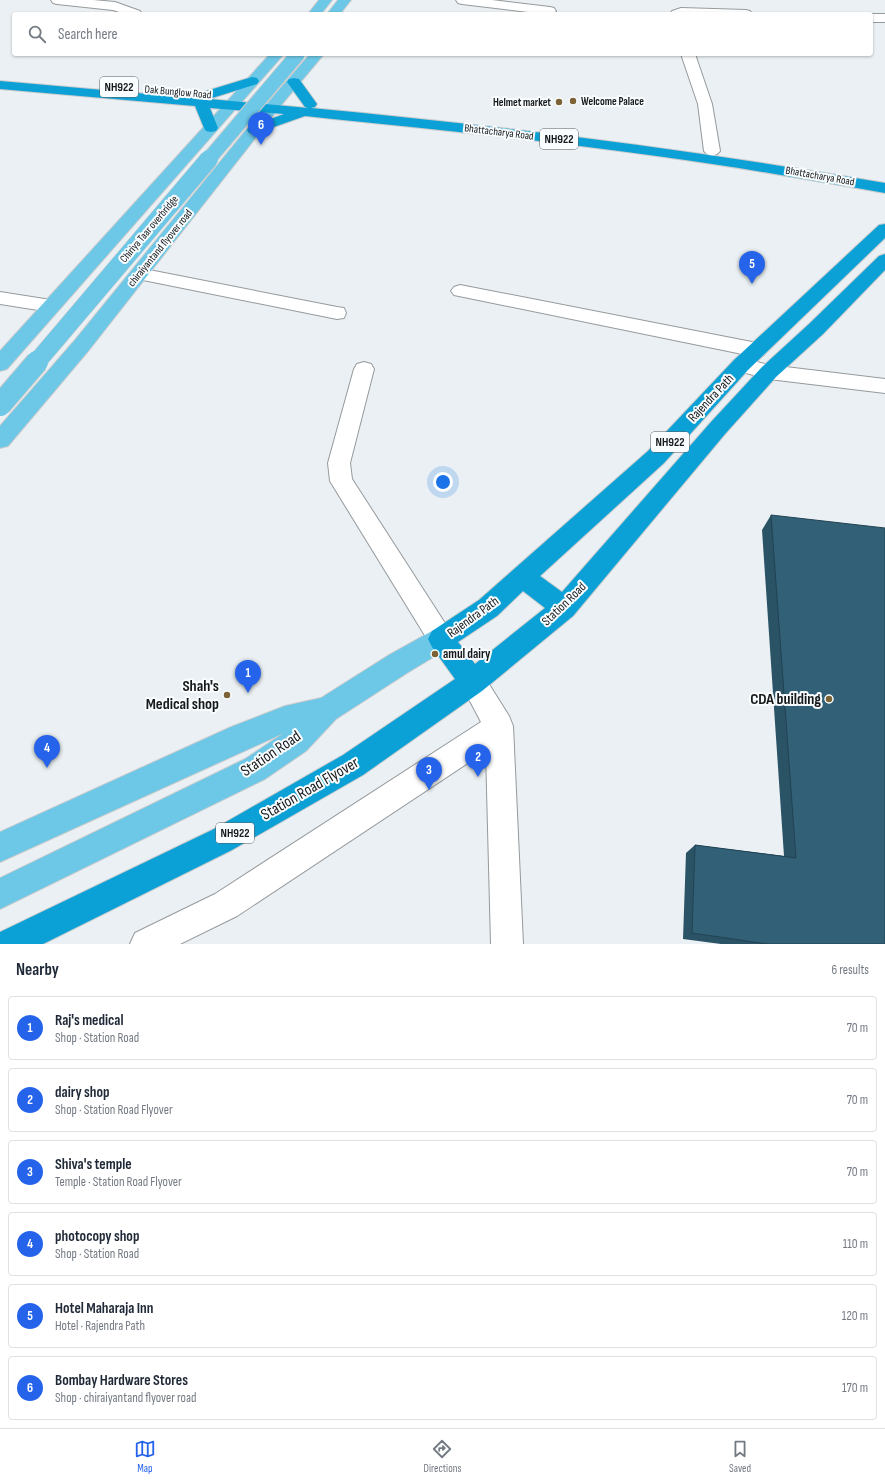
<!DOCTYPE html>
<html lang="en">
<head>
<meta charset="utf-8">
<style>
	:root { --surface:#fff; --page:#f6f6f7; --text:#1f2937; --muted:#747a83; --line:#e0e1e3; --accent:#2563eb }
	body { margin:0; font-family:"Sofia Sans Condensed",sans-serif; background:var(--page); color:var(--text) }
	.you { position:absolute; left:443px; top:482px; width:14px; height:14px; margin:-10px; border:3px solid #fff; border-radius:50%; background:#1a73e8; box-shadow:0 0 0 6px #1a73e833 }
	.badge { display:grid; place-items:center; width:26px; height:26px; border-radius:50%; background:var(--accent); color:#fff; font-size:13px; font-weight:700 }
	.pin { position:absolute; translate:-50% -33px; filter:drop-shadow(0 1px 2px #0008) }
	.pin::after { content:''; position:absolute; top:21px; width:14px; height:12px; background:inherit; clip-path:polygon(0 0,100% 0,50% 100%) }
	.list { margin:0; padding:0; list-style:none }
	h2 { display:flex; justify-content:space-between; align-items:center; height:52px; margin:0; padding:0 16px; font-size:17px }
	h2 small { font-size:13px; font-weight:400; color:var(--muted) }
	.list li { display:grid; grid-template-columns:26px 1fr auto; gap:12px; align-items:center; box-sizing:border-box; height:64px; margin:0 8px 8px; padding:0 8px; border:1px solid var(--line); border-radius:4px }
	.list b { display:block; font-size:15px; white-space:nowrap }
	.list p { margin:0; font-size:13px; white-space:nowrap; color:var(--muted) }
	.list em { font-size:13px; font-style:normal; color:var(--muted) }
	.icon { flex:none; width:22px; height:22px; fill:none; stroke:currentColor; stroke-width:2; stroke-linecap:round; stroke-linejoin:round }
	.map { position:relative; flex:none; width:885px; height:944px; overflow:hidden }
	.search { position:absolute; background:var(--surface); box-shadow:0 1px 3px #0004; left:12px; right:12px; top:12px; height:44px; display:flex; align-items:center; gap:10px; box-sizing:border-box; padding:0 14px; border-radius:4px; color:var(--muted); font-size:15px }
	.sheet { height:484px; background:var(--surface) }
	nav { display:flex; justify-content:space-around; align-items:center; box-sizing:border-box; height:56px; border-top:1px solid var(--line); background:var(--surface); font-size:11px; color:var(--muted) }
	nav a { display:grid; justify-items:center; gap:2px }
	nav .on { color:var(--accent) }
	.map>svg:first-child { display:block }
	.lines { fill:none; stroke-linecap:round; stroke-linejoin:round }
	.minor-casing { stroke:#959a9d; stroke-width:2 }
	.major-casing { stroke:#cccccd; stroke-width:2 }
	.highway-casing { stroke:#cccccd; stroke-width:2 }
	.minor { fill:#fff; fill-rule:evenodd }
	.major { fill:#6dc7e6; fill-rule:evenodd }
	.highway { fill:#0ba1d6; fill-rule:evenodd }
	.major-bridge-far2-casing { stroke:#cccccd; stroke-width:16; stroke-linecap:butt }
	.major-bridge-far1-casing { stroke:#cccccd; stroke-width:19; stroke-linecap:butt }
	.major-bridge-casing { stroke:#cccccd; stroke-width:24; stroke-linecap:butt }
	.major-bridge-far2 { stroke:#6dc7e6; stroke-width:14 }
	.major-bridge-far1 { stroke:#6dc7e6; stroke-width:18 }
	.major-bridge { stroke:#6dc7e6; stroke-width:22 }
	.wall { fill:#2a5366 }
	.building { fill:#316077; stroke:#224353 }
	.poi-dot { fill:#7c6234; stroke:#f9fdff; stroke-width:1.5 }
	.labels { text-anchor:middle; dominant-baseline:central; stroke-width:4; stroke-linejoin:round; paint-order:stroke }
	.far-street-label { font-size:11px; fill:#17191a; stroke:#f9fdff }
	.far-poi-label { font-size:11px; font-weight:bold; fill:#17191a; stroke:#f9fdff; text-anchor:start }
	.shield { fill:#f9fdff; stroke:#5b5d5f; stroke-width:1 }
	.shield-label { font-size:12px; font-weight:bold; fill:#17191a }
	.street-label { font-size:13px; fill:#17191a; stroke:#f9fdff }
	.poi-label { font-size:13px; font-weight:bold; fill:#17191a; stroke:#f9fdff; text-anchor:start }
	.near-poi-label { font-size:16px; font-weight:bold; fill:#17191a; stroke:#f9fdff; text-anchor:end }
	.near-street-label { font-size:16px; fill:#17191a; stroke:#f9fdff }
</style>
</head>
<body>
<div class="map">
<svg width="885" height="944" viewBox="0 0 885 944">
	<rect width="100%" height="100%" fill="#eaf0f3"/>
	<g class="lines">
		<defs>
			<path id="minor" d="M51 0H93L115 2 140 11 142 14H125L113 10 57 4 53 3Z
				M456 0H492L550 7 554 8 556 11 553 14H544L462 4 458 3Z
				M681 8 746 10 750 11 752 14H670L672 11Z
				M871 14H885V22H871Z
				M681 54H695L712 104 720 151 717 154 712 156 707 154 704 151 698 104Z
				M139 268 337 307 344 308 346 313 344 318 337 319 133 278 130 274 133 270Z
				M460 285 757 343 764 345 767 350 764 355 757 357 454 295 451 291 454 287Z
				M0 292 51 300 58 302 60 306 58 310 51 312 0 304Z
				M741 358 769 365 885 379V393L769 379 734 370 731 365 734 360Z
				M364 362 371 364 374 369 350 463 352 479 450 631 454 639 450 647 441 651 432 647 330 481 328 463 354 369 357 364Z
				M473 669 482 673 509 716 513 726 523 944H491L486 751 237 916 180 944H130L135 933 215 894 481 722 460 682 464 673Z"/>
			<path id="major" d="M319 0H332L321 14H308Z
				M338 0H351L340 14H327Z
				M270 54H284L7 369 0 371V351Z
				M310 54H324L282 104 89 350 8 446 0 448V426L75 340 272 98Z
				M441 627 450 631 454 639 450 647 407 673 336 719 306 751 265 779 0 909V878L245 759 284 733 0 862V832L231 727 285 706 321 698 389 655 432 631Z"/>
			<path id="highway" d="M252 77 257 78 259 81 257 84 209 99 308 108 305 107 287 82 289 79 294 78 299 79 317 104 315 107 311 108C503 126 695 150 885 183V193C811 180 738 167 664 157 554 142 444 130 333 119L305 116 254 134 249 133 247 130 249 127 284 114 210 108 218 128 216 131 211 132 206 131 204 128 195 106 0 89V81L205 99 201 95 203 92Z
				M885 224V238L748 370 664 463 540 576 562 592 711 422 762 367 809 324 879 256 885 254V270L823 334 776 377 725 434 573 616 482 691 363 775 232 850 43 944H0V932L212 830 343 755 455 679 432 647 428 639 432 631 479 600 648 451 734 360 879 225ZM523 591 545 608 475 664 458 642 497 616Z"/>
		</defs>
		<use href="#minor" class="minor-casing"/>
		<use href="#major" class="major-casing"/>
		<use href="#highway" class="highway-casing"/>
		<use href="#minor" class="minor"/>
		<use href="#major" class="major"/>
		<use href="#highway" class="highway"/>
		<defs>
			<path id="major-bridge-far2" d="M208 160 298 54"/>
			<path id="major-bridge-far1" d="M36 363 209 159"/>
			<path id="major-bridge" d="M0 405 37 362"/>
		</defs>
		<use href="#major-bridge-far2" class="major-bridge-far2-casing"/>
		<use href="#major-bridge-far1" class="major-bridge-far1-casing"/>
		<use href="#major-bridge" class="major-bridge-casing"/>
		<use href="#major-bridge-far2" class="major-bridge-far2"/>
		<use href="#major-bridge-far1" class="major-bridge-far1"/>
		<use href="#major-bridge" class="major-bridge"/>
	</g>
	<path class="wall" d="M771 515 885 944H721L683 939 686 853 695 845 784 856 762 530Z"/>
	<path class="building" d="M771 515 885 528V944H767L692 933 695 845 796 858Z"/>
	<g class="poi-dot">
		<circle cx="573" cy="101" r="4"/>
		<circle cx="559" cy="102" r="4"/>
		<circle cx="435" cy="654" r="4"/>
		<circle cx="227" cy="695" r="4"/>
		<circle cx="829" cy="699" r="4"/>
	</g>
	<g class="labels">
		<g class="far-street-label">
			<text transform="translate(178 92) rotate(5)">Dak Bunglow Road</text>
			<text transform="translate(499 132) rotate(7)">Bhattacharya Road</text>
			<text transform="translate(820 176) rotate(10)">Bhattacharya Road</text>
			<text transform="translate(149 229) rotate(-50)">Chiriya Taar overbridge</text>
			<text transform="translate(160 248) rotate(-51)">chiraiyantand flyover road</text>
		</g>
		<g class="far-poi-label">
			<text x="581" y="101">Welcome Palace</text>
			<text x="551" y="102" text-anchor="end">Helmet market</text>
		</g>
		<g class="shield">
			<rect x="100" y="77" width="38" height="20" rx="3"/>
			<rect x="540" y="129" width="38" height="20" rx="3"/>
			<rect x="651" y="432" width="38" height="20" rx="3"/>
			<rect x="216" y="823" width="38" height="20" rx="3"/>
		</g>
		<g class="shield-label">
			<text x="119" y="87">NH922</text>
			<text x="559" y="139">NH922</text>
			<text x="670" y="442">NH922</text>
			<text x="235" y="833">NH922</text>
		</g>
		<g class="street-label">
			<text transform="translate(711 398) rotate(-47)">Rajendra Path</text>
			<text transform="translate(564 604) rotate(-44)">Station Road</text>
			<text transform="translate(473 617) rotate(-36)">Rajendra Path</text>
		</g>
		<g class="poi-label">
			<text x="443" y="654">amul dairy</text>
		</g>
		<g class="near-poi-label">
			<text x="219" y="686">Shah's<tspan x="219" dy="18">Medical shop</tspan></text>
			<text x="821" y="699">CDA building</text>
		</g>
		<g class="near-street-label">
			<text transform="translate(271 754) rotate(-34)">Station Road</text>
			<text transform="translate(310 789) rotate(-30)">Station Road Flyover</text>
		</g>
	</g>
</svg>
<div class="you"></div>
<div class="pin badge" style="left:248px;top:693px">1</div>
<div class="pin badge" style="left:478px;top:777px">2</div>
<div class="pin badge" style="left:429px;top:790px">3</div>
<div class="pin badge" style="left:47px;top:768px">4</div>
<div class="pin badge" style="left:752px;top:284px">5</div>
<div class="pin badge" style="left:261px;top:145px">6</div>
<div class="search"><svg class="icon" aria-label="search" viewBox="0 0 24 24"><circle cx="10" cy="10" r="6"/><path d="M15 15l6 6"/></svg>Search here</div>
</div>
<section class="sheet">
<h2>Nearby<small>6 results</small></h2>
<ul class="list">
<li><span class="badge">1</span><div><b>Raj's medical</b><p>Shop · Station Road</p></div><em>70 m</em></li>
<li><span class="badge">2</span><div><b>dairy shop</b><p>Shop · Station Road Flyover</p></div><em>70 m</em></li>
<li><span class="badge">3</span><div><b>Shiva's temple</b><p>Temple · Station Road Flyover</p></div><em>70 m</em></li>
<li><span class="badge">4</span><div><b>photocopy shop</b><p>Shop · Station Road</p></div><em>110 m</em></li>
<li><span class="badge">5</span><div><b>Hotel Maharaja Inn</b><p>Hotel · Rajendra Path</p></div><em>120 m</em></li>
<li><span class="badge">6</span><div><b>Bombay Hardware Stores</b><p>Shop · chiraiyantand flyover road</p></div><em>170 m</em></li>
</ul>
</section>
<nav>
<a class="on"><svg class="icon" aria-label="map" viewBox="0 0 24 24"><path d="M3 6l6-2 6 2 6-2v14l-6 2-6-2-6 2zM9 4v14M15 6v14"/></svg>Map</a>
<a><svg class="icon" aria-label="directions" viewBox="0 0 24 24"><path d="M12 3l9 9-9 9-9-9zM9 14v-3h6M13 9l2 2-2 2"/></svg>Directions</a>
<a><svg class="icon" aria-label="saved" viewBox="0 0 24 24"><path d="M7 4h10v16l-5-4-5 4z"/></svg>Saved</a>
</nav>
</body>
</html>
